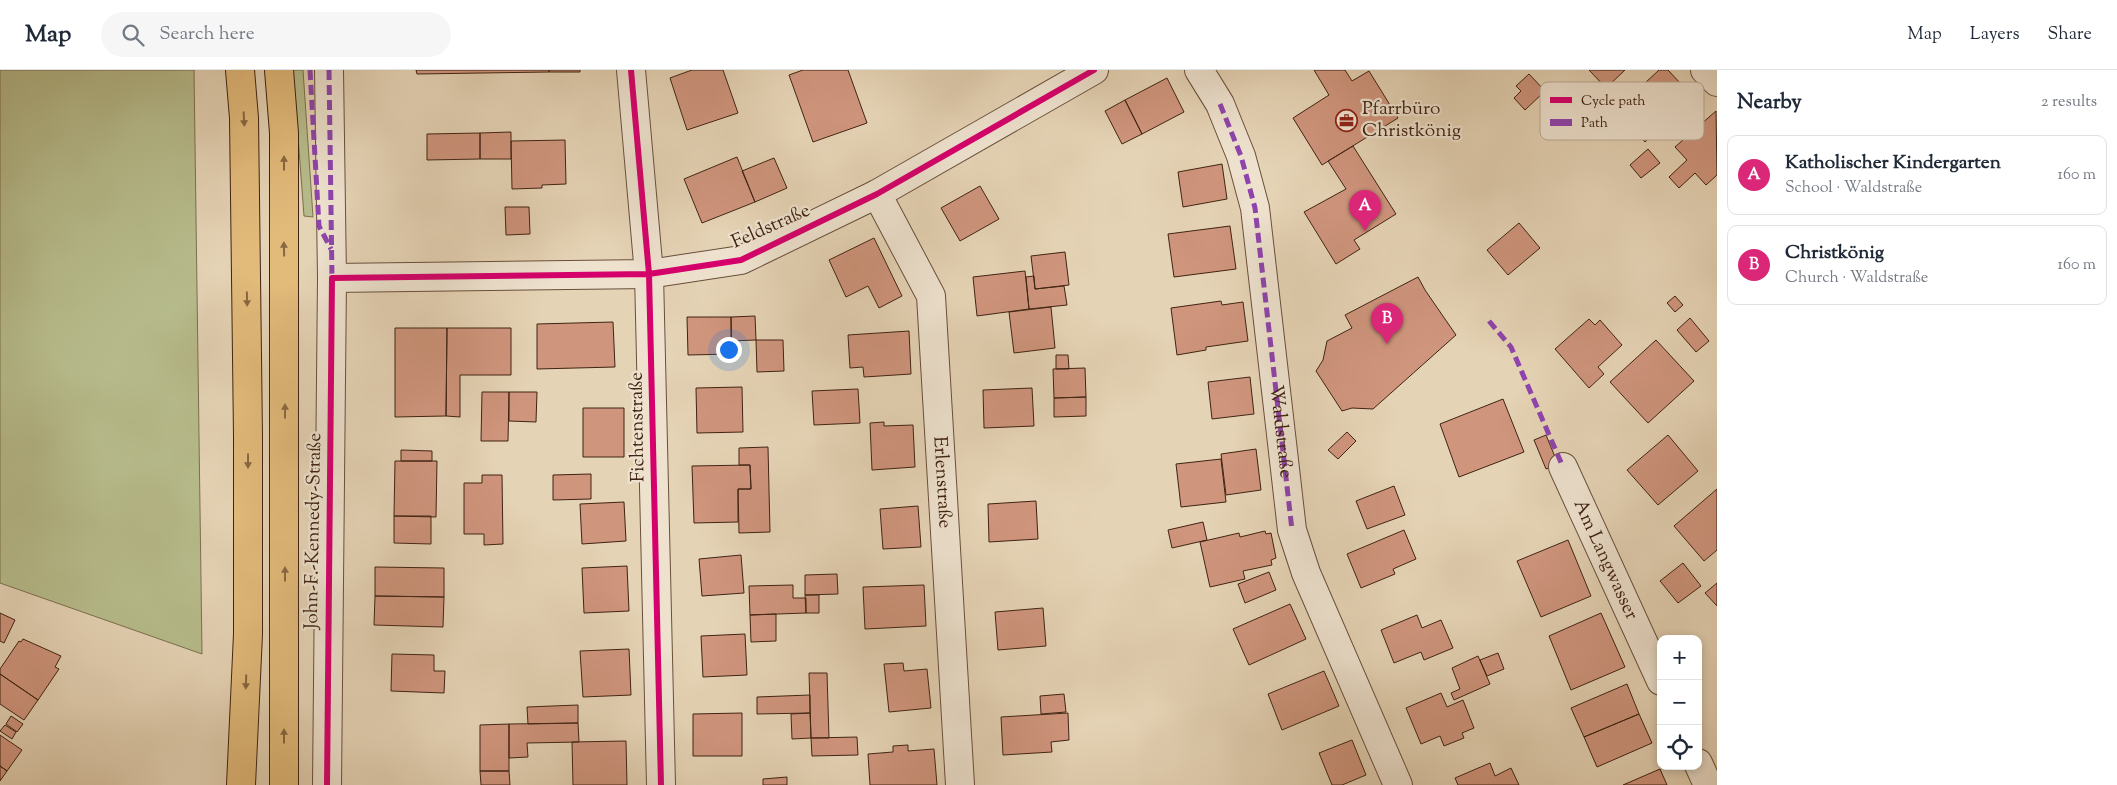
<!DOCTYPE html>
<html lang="en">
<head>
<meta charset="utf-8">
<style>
	:root { --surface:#fff; --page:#f6f6f7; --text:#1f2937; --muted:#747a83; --line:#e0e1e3; --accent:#db2777 }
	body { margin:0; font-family:"Sorts Mill Goudy",serif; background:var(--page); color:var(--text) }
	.controls { position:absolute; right:15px; bottom:15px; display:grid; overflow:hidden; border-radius:10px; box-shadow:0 2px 8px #0003 }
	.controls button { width:45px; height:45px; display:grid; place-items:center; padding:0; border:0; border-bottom:1px solid var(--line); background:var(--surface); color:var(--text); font:25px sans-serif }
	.you { position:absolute; left:728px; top:279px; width:18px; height:18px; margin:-12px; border:4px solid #fff; border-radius:50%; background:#1a73e8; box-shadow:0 0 0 8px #1a73e833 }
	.badge { display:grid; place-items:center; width:32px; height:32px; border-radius:50%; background:var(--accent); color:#fff; font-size:16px; font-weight:700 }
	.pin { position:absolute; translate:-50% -41px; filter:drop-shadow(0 1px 2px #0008) }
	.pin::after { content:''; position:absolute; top:26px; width:18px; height:15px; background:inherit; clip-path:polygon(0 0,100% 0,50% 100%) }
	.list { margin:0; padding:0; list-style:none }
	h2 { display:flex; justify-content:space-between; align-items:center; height:65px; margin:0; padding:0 20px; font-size:21px }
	h2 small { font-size:16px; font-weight:400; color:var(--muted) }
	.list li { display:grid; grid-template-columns:32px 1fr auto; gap:15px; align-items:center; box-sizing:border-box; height:80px; margin:0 10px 10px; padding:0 10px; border:1px solid var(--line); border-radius:10px }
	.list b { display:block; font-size:19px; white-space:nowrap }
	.list p { margin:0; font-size:16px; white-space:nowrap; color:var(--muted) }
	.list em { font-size:16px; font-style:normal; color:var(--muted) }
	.icon { flex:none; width:28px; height:28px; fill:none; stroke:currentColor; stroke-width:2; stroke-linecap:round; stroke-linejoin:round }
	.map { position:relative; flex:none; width:1717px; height:715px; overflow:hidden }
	header { display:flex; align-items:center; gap:30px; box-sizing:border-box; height:70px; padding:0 25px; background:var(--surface); border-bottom:1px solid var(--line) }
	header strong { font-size:24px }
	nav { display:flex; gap:28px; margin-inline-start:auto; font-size:18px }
	.search { width:350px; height:45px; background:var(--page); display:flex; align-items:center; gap:12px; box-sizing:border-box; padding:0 18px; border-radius:28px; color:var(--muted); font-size:19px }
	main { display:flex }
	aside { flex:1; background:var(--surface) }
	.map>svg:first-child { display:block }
	.green { fill:#b7bc8c; stroke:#7c704f }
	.building { fill:#cf957d; stroke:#402312 }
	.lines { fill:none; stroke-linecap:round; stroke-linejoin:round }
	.minor-casing { stroke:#694f3b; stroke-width:30 }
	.major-casing { stroke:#402312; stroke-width:30 }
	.minor { stroke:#eee2cf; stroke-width:28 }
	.major { stroke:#e2ba7a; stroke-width:28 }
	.quiet { stroke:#8e44ad; stroke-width:5; stroke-dasharray:10 5; stroke-linecap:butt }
	.cycleway-casing { stroke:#eee2cf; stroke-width:9 }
	.cycleway { stroke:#d6006c; stroke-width:6 }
	.oneway { fill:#896741 }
	.labels { text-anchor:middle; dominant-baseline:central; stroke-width:4.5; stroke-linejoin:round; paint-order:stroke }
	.poi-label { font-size:19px; fill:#402312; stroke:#eee2cf; text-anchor:start }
	.street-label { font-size:19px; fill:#402312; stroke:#eee2cf }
	.key { fill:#eee2cf; stroke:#baa996; stroke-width:1 }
	.key-label { font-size:14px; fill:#402312 }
</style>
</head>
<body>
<header>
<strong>Map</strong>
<div class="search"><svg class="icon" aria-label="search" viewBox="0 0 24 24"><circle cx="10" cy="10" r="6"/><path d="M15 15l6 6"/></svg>Search here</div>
<nav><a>Map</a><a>Layers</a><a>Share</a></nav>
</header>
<main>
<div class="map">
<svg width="1717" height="715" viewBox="0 0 1717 715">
	<rect width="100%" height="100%" fill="#e5d3b5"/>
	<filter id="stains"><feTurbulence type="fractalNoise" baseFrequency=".004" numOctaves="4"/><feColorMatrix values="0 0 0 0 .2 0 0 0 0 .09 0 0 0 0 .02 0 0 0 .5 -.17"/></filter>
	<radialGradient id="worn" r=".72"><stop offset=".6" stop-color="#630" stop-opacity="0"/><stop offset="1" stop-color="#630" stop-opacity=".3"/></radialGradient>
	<path class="green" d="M0 0H194L202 584 0 513Z
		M293 0H303L313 147 304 146Z"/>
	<path class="building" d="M416 0H549V2L417 4Z
		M549 0H580V2H549Z
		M692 0H723L738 43 687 60 670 8Z
		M803 0H848L867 53 813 72 789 5Z
		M1314 0H1345L1352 11 1369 1 1398 48 1322 95 1293 48 1329 25Z
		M1589 0H1625L1606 18Z
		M1659 0H1668L1693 27 1645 72 1616 40Z
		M1529 4 1545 21 1525 40 1514 28 1521 21 1516 16Z
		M1167 8 1184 42 1142 64 1125 30Z
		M1125 30 1142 64 1122 74 1105 41Z
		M1716 41 1717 105 1706 115 1695 103 1679 118 1669 107 1687 90 1675 77Z
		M511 62V89H480V63Z
		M480 63V89L427 90V64Z
		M565 70 566 114 542 115V118L512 119 511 71Z
		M1353 76 1396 144 1354 170 1360 179 1336 194 1304 142 1346 119 1328 91Z
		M1648 79 1660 93 1641 108 1630 95Z
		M737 87 755 132 702 153 684 109Z
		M774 88 787 118 755 132 742 101Z
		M1222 94 1227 129 1183 137 1178 102Z
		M980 116 999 149 960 171 941 138Z
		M505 137H529L530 164 506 165Z
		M1519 153 1540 178 1508 205 1487 180Z
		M1230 156 1236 199 1174 207 1168 164Z
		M874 168 902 226 879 238 868 216 846 227 829 190Z
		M1065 182 1069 215 1035 219 1031 186Z
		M1025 201 1029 239 977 246 973 207Z
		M1034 206 1035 219 1064 216 1067 235 1029 239 1026 207Z
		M1418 207 1425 220 1456 265 1373 339 1352 338 1342 341 1316 301 1323 290 1327 271 1352 258 1345 245Z
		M1675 226 1683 235 1675 242 1667 233Z
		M1221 231 1222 235 1243 232 1248 271 1206 277V280L1177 285 1171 238Z
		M1051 237 1055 278 1014 283 1009 242Z
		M755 246 756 270 731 271V247Z
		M687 247H731L732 284 688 285Z
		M1690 248 1709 271 1696 282 1677 260Z
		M1589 249 1595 255 1600 250 1622 275 1598 297 1604 304 1589 318 1555 279Z
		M613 252 615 297 537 299V254Z
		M395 258H447L446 346 395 347Z
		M447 258H511V305H460V347L446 346Z
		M909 261 911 304 864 307 863 297 850 298 848 265Z
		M756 270H783L784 301 757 302Z
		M1656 270 1694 311 1648 353 1610 312Z
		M1056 285H1068L1069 299H1056Z
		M1085 298 1086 327 1054 328 1053 299Z
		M1250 307 1254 344 1212 349 1208 312Z
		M742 317 743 362 697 363 696 318Z
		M1032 318 1034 356 984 358 983 320Z
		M858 319 860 353 814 355 812 321Z
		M482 322H509L508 371H481Z
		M509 322H537L536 352 509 351Z
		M1086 327V346L1054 347V328Z
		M1503 329 1524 382 1459 407 1440 354Z
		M583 338H624V387H583Z
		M884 352V356L913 355 915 397 872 400 870 353Z
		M1347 362 1356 371 1338 389 1328 380Z
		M1546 365 1558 394 1546 399 1534 370Z
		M1668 365 1698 401 1658 435 1627 400Z
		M768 377 770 462 739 463 738 419H751L750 395H739V378Z
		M1256 379 1261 420 1226 425 1221 384Z
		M401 380 432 381V391H401Z
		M1221 389 1226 432 1181 437 1176 394Z
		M395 391H437L436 447 394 446Z
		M750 395 751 419H738V452L694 453 692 396Z
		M591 404V429L553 430V405Z
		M482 405H502L503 474 484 475V464H464V413H482Z
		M1394 416 1405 445 1367 459 1356 431Z
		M1717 419V480L1704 491 1674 456Z
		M1036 431 1038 469 989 472 988 434Z
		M624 432 626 471 582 474 580 434Z
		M918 436 921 477 883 479 880 439Z
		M394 446H431V474L394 473Z
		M1203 452 1207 470 1172 478 1168 460Z
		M1404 460 1416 489 1393 499 1395 504 1361 518 1347 484Z
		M1265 461 1266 464 1271 463 1276 488 1271 490 1272 495 1243 501 1245 509 1210 517 1200 472 1239 463 1240 467Z
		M1568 470 1591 526 1541 547 1517 491Z
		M741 485 744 523 702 526 699 489Z
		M1683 493 1701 516 1678 533 1660 511Z
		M627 496 629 541 584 543 582 498Z
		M375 497 444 498V527L375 526Z
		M1269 502 1276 520 1245 533 1238 514Z
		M837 504 838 524 805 525V505Z
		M1717 513V536L1705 523Z
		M793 515V528H806V543L750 545 749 516Z
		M924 515 926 556 865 559 863 517Z
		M805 525H819V543H806Z
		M375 526 444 527 443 557 374 555Z
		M1290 534 1306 569 1249 595 1233 559Z
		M1043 538 1046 576 998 580 995 542Z
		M0 543 15 550 4 573 0 571Z
		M1601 543 1625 597 1571 620 1549 566Z
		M776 544V571L751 572 750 545Z
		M1417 545 1422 558 1441 550 1453 578 1424 590 1421 582 1394 593 1381 560Z
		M745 564 747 605 703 607 701 566Z
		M23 569 61 586 55 597 59 599 38 630 0 604V599L19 571 21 572Z
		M629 579 631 625 583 627 580 581Z
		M1498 583 1504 599 1487 606 1480 590Z
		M392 584 434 585V601H445L444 623 391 621Z
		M1478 586 1490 614 1454 630 1451 623 1460 619 1452 598Z
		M903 593 904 601 927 599 931 638 889 642 884 594Z
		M1324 601 1339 636 1282 660 1268 624Z
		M809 603H827L829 668H811Z
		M0 604 38 630 24 650 0 634Z
		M1627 614 1639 644 1584 667 1571 638Z
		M1441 623 1447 637 1463 630 1474 658 1462 663 1464 668 1444 676 1440 666 1421 674 1406 638Z
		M1064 624 1066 642 1041 644 1040 626Z
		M810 625V643L757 644V627Z
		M578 635V653L528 654 527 637Z
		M742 643V686H693V644Z
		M810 643 811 668 792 669 791 644Z
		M1068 643 1069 670 1051 672 1052 682 1003 685 1001 647Z
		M1639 644 1652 673 1597 697 1584 667Z
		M11 646 23 654 17 662 6 654Z
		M578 653 579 672 527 673 528 687 509 688V654Z
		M509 654V701H480V655Z
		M5 655 16 662 12 669 0 661Z
		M0 665 22 680 7 701 0 696Z
		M857 667 858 685 812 686 811 668Z
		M1352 670 1366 705 1342 715H1332L1319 683Z
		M626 671 627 715H573L572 672Z
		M908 675V681L934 679 937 715H870L868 684 893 682V676Z
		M1490 693 1495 706 1511 698 1519 715H1458L1455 708Z
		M0 696 7 701 0 711Z
		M1660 699 1667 715H1623Z
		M480 701H509L510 715H481Z
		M787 707V715H763V709Z"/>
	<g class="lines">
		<defs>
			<g id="minor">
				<path d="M631 0 649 204 661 715"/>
				<path d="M1199 0 1220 34 1241 86 1255 138 1292 460 1306 503 1398 715"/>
				<path d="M1705 0 1717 12"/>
				<path id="s1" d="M877 124 931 226 960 715"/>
				<path d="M332 208 649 204 741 190 877 124 1094 0"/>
				<path id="s2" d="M1563 397 1661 611"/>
				<path d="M1698 693 1708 715"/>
				<path d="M327 715 332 208 329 0"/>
			</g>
			<path id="major" d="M240 0 244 48 248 366V564L241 715
				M279 0 284 63V715"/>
		</defs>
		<use href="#minor" class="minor-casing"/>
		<use href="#major" class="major-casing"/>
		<use href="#minor" class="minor"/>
		<use href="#major" class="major"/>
		<g class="quiet">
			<path d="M310 0 319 156 331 179"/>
			<path d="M329 0 332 208"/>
			<path id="s3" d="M1220 34 1241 86 1255 138 1292 460"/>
			<path d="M1489 251 1511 277 1563 397"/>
		</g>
		<defs>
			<path id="cycleway" d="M631 0 649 204 661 715
				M327 715 332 208 649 204 741 190 877 124 1094 0"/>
		</defs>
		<use href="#cycleway" class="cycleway-casing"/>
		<use href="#cycleway" class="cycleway"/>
	</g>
	<defs><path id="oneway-solid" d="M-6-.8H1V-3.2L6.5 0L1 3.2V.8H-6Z" transform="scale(1.25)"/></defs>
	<g class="oneway">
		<use href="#oneway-solid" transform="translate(244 49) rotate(87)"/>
		<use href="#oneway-solid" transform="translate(284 93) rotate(-90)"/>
		<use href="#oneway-solid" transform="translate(284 179) rotate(-91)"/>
		<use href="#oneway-solid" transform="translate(247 229) rotate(89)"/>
		<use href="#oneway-solid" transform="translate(285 341) rotate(-90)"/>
		<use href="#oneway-solid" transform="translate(248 391) rotate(90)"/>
		<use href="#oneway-solid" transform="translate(285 504) rotate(-90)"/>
		<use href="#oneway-solid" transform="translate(246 612) rotate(92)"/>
		<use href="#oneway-solid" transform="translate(284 666) rotate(-90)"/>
	</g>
	<defs>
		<symbol id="office-ring" viewBox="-11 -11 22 22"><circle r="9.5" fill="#eee2cf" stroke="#8f2418" stroke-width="1.5"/><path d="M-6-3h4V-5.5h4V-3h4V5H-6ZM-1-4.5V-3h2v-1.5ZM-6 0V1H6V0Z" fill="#8f2418"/></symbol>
	</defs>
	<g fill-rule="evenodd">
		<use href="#office-ring" x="1334" y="38" width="25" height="25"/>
	</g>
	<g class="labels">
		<g class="poi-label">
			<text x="1362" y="39">Pfarrbüro<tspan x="1362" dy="22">Christkönig</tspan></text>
		</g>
		<g class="street-label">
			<text transform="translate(771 157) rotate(-24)">Feldstraße</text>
			<text transform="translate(638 357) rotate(-91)">Fichtenstraße</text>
			<text stroke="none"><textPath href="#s3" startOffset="335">Waldstraße</textPath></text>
			<text stroke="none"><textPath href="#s1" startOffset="302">Erlenstraße</textPath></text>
			<text transform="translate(314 461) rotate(-89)">John-F.-Kennedy-Straße</text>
			<text stroke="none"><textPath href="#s2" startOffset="102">Am Langwasser</textPath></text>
		</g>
	</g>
	<rect x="1540" y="12" width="164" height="58" rx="8" class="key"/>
	<rect x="1550" y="27" width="22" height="6" fill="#d6006c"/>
	<rect x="1550" y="49" width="22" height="7" fill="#8e44ad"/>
	<g class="key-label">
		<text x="1581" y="35">Cycle path</text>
		<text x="1581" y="57">Path</text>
	</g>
	<rect width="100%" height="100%" filter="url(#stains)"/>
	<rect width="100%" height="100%" fill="url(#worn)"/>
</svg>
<div class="controls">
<button>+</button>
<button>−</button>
<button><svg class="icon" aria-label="locate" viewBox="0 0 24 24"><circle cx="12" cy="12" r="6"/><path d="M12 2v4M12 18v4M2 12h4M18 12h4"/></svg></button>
</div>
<div class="you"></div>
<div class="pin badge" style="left:1365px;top:161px">A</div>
<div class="pin badge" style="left:1387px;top:274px">B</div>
</div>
<aside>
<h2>Nearby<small>2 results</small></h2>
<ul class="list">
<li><span class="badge">A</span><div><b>Katholischer Kindergarten</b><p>School · Waldstraße</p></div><em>160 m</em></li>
<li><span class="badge">B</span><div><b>Christkönig</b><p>Church · Waldstraße</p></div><em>160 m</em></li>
</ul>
</aside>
</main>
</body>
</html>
